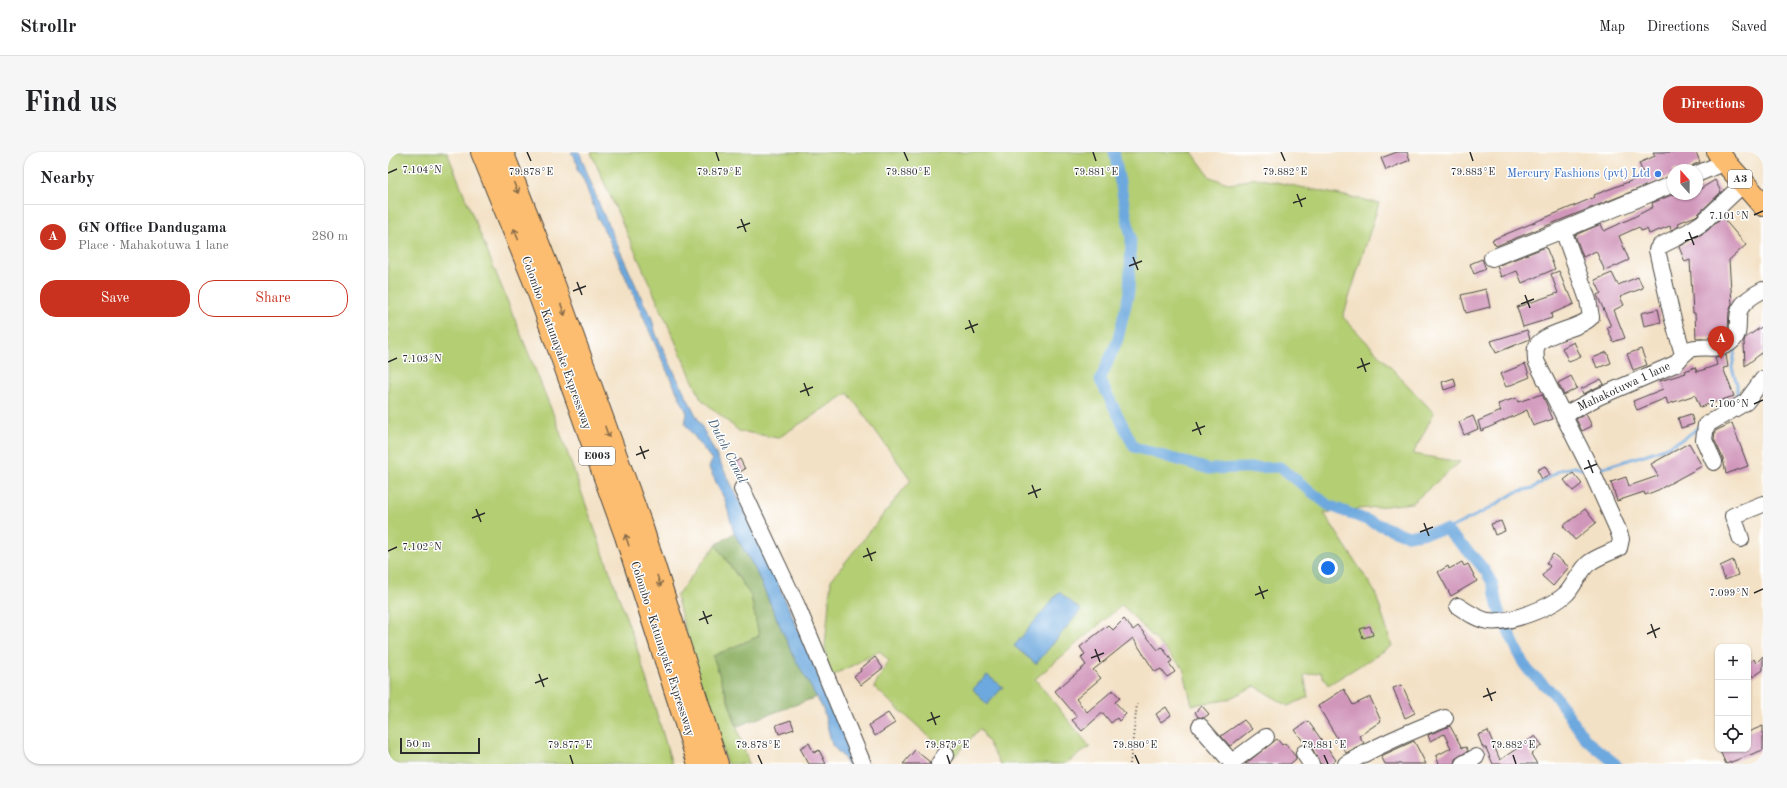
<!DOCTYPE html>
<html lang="en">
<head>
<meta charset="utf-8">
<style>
	:root { --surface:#fff; --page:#f6f6f6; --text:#202124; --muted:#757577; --line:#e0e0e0; --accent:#c8321e }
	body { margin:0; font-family:"Old Standard TT",serif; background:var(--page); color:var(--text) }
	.controls { position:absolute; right:12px; bottom:12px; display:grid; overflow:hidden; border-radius:8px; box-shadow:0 1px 3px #0004 }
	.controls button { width:36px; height:36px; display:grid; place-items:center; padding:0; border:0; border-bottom:1px solid var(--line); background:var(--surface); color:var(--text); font:20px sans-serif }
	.compass { position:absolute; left:1279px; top:12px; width:36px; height:36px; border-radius:50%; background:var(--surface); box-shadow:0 1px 3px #0004; rotate:339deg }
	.scale { position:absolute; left:12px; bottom:10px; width:80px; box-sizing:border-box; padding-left:4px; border:2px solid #2b2b2b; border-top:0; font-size:11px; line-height:14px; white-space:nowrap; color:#2b2b2b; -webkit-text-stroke:3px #fff; paint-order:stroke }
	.you { position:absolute; left:940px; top:416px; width:14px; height:14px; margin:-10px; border:3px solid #fff; border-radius:50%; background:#1a73e8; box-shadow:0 0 0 6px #1a73e833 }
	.badge { display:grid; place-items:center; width:26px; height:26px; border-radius:50%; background:var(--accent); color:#fff; font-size:13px; font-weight:700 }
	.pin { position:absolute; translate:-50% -33px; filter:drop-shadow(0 1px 2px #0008) }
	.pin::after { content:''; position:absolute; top:21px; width:14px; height:12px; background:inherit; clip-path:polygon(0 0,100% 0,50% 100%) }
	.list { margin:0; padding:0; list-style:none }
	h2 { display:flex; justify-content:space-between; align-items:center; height:52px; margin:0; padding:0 16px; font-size:17px }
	h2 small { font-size:13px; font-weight:400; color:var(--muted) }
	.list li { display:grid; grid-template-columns:26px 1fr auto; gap:12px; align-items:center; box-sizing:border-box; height:64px; padding:0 16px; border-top:1px solid var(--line) }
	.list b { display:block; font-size:15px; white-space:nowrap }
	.list p { margin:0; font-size:13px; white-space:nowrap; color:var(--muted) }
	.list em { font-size:13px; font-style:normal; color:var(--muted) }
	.actions { display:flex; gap:8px; padding:12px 16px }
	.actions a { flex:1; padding:9px 0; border:1px solid var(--accent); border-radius:16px; text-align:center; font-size:14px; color:var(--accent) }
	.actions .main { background:var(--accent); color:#fff }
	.icon { flex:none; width:22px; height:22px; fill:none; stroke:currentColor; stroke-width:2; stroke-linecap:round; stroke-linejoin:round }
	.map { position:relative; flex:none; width:1375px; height:612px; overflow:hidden; border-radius:16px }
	header { display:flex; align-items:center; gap:24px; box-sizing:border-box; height:56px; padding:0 20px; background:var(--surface); border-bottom:1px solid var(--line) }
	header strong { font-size:19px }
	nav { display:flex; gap:22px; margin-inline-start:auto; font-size:14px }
	.intro { display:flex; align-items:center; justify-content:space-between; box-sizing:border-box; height:96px; padding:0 24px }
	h1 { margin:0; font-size:28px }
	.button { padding:10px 18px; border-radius:16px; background:var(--accent); color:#fff; font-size:14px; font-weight:700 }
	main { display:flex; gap:24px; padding:0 24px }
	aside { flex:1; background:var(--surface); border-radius:16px; box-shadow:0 1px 3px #0004 }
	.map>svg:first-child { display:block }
	.green { fill:#b4ce73; stroke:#707c4f }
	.forest { fill:#8fb165; stroke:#5d6e48 }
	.water { fill:#6da9de; stroke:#4c6a84 }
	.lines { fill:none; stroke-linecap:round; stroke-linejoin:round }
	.stream { stroke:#6da9de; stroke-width:3 }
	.canal { stroke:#6da9de; stroke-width:11 }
	.building { fill:#d197bb }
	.minor-casing { stroke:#494642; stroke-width:18 }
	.highway-casing { stroke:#494642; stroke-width:24 }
	.path { stroke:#494642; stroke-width:2; stroke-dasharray:1 3; stroke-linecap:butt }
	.minor { stroke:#fff; stroke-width:16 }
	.highway { stroke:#fcbd6f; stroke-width:22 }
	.oneway { stroke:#896d4a }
	.ticks { fill:none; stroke:#2b2b2b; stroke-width:1.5 }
	.shop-dot { fill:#3f7fe0; stroke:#fff; stroke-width:1.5 }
	.labels { text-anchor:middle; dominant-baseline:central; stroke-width:3; stroke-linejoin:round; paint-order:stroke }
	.shield { fill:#fff; stroke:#6b6b6b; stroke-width:1 }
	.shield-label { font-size:11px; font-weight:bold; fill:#2b2b2b }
	.shop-label { font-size:12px; fill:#366cbe; stroke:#fff; text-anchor:end }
	.street-label { font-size:12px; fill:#2b2b2b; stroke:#fff }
	.water-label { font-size:13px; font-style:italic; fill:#455d73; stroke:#fff }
	.ticks-label { font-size:10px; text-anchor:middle; fill:#2b2b2b; stroke:#fff; stroke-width:3; stroke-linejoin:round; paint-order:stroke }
</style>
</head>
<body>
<header>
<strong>Strollr</strong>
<nav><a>Map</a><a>Directions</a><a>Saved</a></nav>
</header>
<div class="intro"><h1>Find us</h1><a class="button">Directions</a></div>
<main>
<aside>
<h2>Nearby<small></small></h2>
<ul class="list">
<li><span class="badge">A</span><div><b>GN Office Dandugama</b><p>Place · Mahakotuwa 1 lane</p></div><em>280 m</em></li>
</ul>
<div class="actions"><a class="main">Save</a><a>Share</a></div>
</aside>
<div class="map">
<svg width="1375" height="612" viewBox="0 0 1375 612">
	<rect width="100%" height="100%" fill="#fff"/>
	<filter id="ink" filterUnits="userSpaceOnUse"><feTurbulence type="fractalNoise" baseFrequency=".025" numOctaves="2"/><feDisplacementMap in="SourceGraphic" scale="8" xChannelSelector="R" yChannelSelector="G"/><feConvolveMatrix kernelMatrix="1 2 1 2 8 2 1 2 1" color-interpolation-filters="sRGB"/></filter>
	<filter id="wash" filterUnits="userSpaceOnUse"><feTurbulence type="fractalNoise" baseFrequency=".012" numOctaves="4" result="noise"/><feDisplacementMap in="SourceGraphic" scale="16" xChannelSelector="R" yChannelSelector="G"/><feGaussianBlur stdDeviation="0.9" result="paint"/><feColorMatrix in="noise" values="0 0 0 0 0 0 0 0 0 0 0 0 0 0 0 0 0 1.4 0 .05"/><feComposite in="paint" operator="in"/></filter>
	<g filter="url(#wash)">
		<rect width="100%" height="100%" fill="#f3e1c5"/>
		<path class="green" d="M0 0H59L168 269 248 493 284 612H0Z
			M205 0H804L822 25 843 32 868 26 991 51 955 165 1046 261 1025 302 1072 310 1024 351 936 361 987 440 1004 494 940 533 932 520 916 523 920 545 900 554 867 534 838 548 804 553 795 516 734 453 647 527 702 595 676 612H612L592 576 565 606 486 535 501 509 492 499 442 525 437 495 443 428 523 328 460 241 390 286 351 279 313 247 203 1Z
			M328 393 363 444 371 484 325 504 361 612H339L307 513 288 444Z"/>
		<path class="forest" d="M346 381 366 415 405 503 429 545 349 574 325 504 371 484 363 444 328 393Z"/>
		<path class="water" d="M183 0H191L192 2 213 57 258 156 263 164 268 182 288 224 368 381 469 612H458L456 606 444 593 435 557 405 503 366 415 346 381 337 348 321 316 324 308 297 272 299 261 279 219 219 83 210 67 195 26 189 18 190 13Z
			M671 440 693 458 648 512 626 494Z
			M599 523 615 535 599 553 585 537Z"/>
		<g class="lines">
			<path class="stream" d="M1337 253 1349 245V232L1344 216 1348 193
				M1209 318C1238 307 1290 298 1311 274
				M1058 378 1097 359 1128 340 1145 336 1172 318 1186 315 1198 318"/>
			<path class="canal" d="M726 0 743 86 741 140 730 187 712 228 746 295 821 317 892 315 940 353 1020 384 1058 378C1074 394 1095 411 1104 431 1108 440 1107 452 1112 461
				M1118 474 1135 511 1141 519 1166 542 1198 588 1228 612"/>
		</g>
		<g id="blocks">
			<path class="building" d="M1009 0H1019L1022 8 998 18 993 6Z
				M1265 0H1308L1312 10 1305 13 1301 18H1285V23L1108 94 1104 88 1207 45 1206 43 1256 24 1251 11 1267 4Z
				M1327 28 1333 40 1308 64 1290 71 1291 74 1283 78 1282 74 1261 82 1259 77 1253 79 1251 75 1231 84 1241 108 1217 119 1208 99 1195 105 1187 83 1213 72 1216 79 1246 65 1265 55 1264 51 1286 42H1309V39Z
				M1334 65 1358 93 1341 108 1344 152 1341 160 1340 179 1332 185 1308 186 1307 161H1305L1302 108 1297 110 1291 95 1319 79Z
				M1158 95 1167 117 1134 131 1129 119 1113 125 1109 114Z
				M1094 107 1098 117 1086 122 1082 112Z
				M1171 119 1179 140H1181L1186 152 1163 162 1164 166 1135 175 1129 155 1170 141 1163 122Z
				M1224 121 1230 133 1250 125 1255 136 1232 145 1236 153 1226 158 1237 186 1225 190 1219 175 1223 174 1209 143 1213 141 1207 128Z
				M1098 137 1102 155 1078 161 1073 143Z
				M1270 157 1273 170 1256 174 1253 161Z
				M1375 174V200L1357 214 1356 189 1357 186Z
				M1139 178 1142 187 1108 201 1103 189Z
				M1186 190 1193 205 1181 210 1174 196Z
				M1253 197 1259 213 1245 218 1239 202Z
				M1219 200 1223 211 1209 216 1205 206Z
				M1338 203 1340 215 1335 216 1346 244 1312 255 1307 243 1280 252 1278 246 1249 258 1245 249 1275 237 1272 229 1298 221 1297 219 1307 215 1309 220 1329 213 1327 205Z
				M1137 212 1142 225 1118 235 1112 222Z
				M1183 224 1189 236 1176 243 1170 231Z
				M1066 226 1068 234 1056 238 1054 230Z
				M1213 227 1216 232 1195 242 1193 237Z
				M1154 242 1165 267 1145 274 1139 258 1093 279 1090 269 1113 259 1110 252 1128 246 1130 250Z
				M1198 262 1204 274 1194 279 1188 267Z
				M1303 262 1306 272 1293 276 1290 266Z
				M1085 264 1090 277 1076 283 1071 270Z
				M1344 271 1360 314 1338 322 1335 306 1326 287 1327 279Z
				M1301 291 1314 314 1270 338 1257 343 1256 340 1229 349 1223 330 1238 325 1241 334 1270 324 1263 312Z
				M352 307 357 317 350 321 345 311Z
				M1157 314 1162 323 1154 327 1149 318Z
				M1185 321 1194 332 1185 339 1176 328Z
				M1197 357 1208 371 1187 388 1175 374Z
				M1113 369 1117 379 1107 383 1103 372Z
				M1165 402 1181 415 1165 434 1154 424 1162 414 1158 411Z
				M1345 408 1350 423 1337 428 1332 414Z
				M1074 410 1076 414 1080 412 1089 429 1063 444 1050 420 1060 414 1061 417Z
				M736 467 745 478 750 474 770 498 774 495 784 509 781 511 787 520 779 525 773 517 767 520 745 486 705 518 713 526 688 547 699 560 725 538 732 546 727 550 738 562 731 569 729 566 723 571 715 561 713 562 694 579 684 568 689 565 667 539 698 513 693 506 697 502 692 495 720 473 725 478Z
				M982 474 985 483 975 486 972 477Z
				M1375 504V518L1365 525 1360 518V511L1366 507 1368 511Z
				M487 505 495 516 473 533 466 524 473 519 472 517Z
				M1014 533 1027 561 1017 566 1005 536Z
				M956 537 965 553 982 545 993 569 971 584 976 591 958 601 930 554Z
				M814 554 821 562 816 566 810 565 807 560Z
				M778 555 783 563 773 570 768 562Z
				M500 561 507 571 487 584 481 573Z
				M403 568 406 577 391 582 388 573Z
				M856 568 864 577 842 594 833 584Z
				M920 569 948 608 943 612H932L924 596 917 592 907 578Z
				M1062 574 1074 596 1078 595 1080 599 1067 607 1066 612H1051L1048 604 1063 596 1056 582 1042 589 1040 583Z
				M1375 574V598L1338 612 1331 597H1360V580Z
				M1100 579 1112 608 1147 584 1154 593 1143 602 1149 612H1105L1098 596H1095L1090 583Z
				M889 587 894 593 897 591 908 605V607L902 612H857Z
				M1026 589 1038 612H997L993 604Z
				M421 591 426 601 431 598 438 612H421L412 596Z
				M527 598 542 610V612H515Z"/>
		</g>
	</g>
	<g filter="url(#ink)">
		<use href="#blocks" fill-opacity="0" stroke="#494642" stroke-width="1"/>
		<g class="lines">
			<defs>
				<path id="minor" d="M1309 22 1337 10
					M1104 106 1175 78
					M1295 202 1284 164 1269 98 1272 94 1300 80 1314 71 1355 32
					M1176 263 1210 245 1287 212C1292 207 1296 200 1303 197 1316 193 1332 200 1344 189 1354 181 1347 168 1352 157 1356 149 1367 142 1375 138
					M1326 310 1316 288 1318 273 1358 250 1375 227
					M354 337 409 454 475 612
					M1353 387 1345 364 1375 352
					M1070 454C1079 460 1089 467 1100 469 1121 472 1165 455 1179 441 1186 433 1194 416 1201 411 1209 405 1221 401 1231 396L1233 387 1230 378 1204 320 1148 209C1148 205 1147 200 1148 196 1152 181 1193 177 1203 165L1200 148 1175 78 1285 32
					M812 574 845 612
					M916 601 923 612
					M844 610 878 585
					M551 612 557 603
					M958 612C990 593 1023 579 1057 566
					M1075 612 1088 605"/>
				<path id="highway" d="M94 0 148 133 238 384 311 612
					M114 0 161 119 254 376 329 612
					M1330 0 1337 10 1375 53"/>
			</defs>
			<use href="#minor" class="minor-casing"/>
			<use href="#highway" class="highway-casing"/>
			<path class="path" d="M742 612 749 552"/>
			<use href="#minor" class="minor"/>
			<use href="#highway" class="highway"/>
		</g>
		<defs><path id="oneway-shaft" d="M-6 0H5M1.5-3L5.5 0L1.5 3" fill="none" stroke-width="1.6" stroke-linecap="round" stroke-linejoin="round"/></defs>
		<g class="oneway">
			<use href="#oneway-shaft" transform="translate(128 36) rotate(68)"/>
			<use href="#oneway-shaft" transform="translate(128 82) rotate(-112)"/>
			<use href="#oneway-shaft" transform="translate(175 158) rotate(70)"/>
			<use href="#oneway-shaft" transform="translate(219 280) rotate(70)"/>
			<use href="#oneway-shaft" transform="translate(239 388) rotate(-108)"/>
			<use href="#oneway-shaft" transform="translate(271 429) rotate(72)"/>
		</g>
	</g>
	<path class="ticks" d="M139 0 143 9M328 0 331 9M516 0 520 9M705 0 708 9M893 0 897 9M1082 0 1085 9M0 21 9 17M909 42 914 55M905 51 918 46M1366 63 1375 59M353 67 358 80M349 76 362 71M1301 80 1306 93M1297 89 1310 84M745 105 750 118M741 114 754 109M189 130 194 143M185 139 198 134M1137 143 1142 156M1133 152 1146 147M581 168 586 181M577 177 590 172M973 206 978 220M0 210 9 206M969 216 982 211M416 231 421 244M412 240 425 235M1366 252 1375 248M808 270 813 283M804 279 817 274M252 294 257 307M248 303 261 298M1200 308 1205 321M1196 317 1209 312M644 333 649 346M640 342 653 337M88 357 93 370M84 366 97 361M1036 371 1041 384M1032 380 1045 375M479 396 484 409M0 399 9 395M475 405 488 400M871 434 876 447M1366 441 1375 437M867 443 880 438M315 459 320 472M311 468 324 463M1263 472 1268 486M1259 482 1272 476M707 497 712 510M703 506 716 501M151 522 156 535M147 531 160 526M1099 536 1104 549M1095 545 1108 540M543 560 548 573M539 569 552 564M182 603 185 612M370 603 374 612M559 603 562 612M747 603 751 612M936 603 940 612M1125 603 1128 612"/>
	<circle class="shop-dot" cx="1270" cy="22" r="4"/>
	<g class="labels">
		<g class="shield">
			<rect x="1340" y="18" width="24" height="18" rx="3"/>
			<rect x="191" y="295" width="36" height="18" rx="3"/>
		</g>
		<g class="shield-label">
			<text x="1352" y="27">A3</text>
			<text x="209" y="304">E003</text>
		</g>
		<g class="shop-label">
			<text x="1262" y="22">Mercury Fashions (pvt) Ltd</text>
		</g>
		<g class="street-label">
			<text transform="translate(168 191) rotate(70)">Colombo - Katunayake Expressway</text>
			<text transform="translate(1236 235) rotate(-25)">Mahakotuwa 1 lane</text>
			<text transform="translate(274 497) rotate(72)">Colombo - Katunayake Expressway</text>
		</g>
		<g class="water-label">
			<text transform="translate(339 299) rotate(63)">Dutch Canal</text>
		</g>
	</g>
	<g class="ticks-label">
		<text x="34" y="21">7.104°N</text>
		<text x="143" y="23">79.878°E</text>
		<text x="331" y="23">79.879°E</text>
		<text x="520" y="23">79.880°E</text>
		<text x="708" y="23">79.881°E</text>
		<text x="897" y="23">79.882°E</text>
		<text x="1085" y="23">79.883°E</text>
		<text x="1341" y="67">7.101°N</text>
		<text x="34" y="210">7.103°N</text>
		<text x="1341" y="255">7.100°N</text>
		<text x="34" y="398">7.102°N</text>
		<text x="1341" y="444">7.099°N</text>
		<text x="182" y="596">79.877°E</text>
		<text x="370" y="596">79.878°E</text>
		<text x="559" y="596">79.879°E</text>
		<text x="747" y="596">79.880°E</text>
		<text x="936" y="596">79.881°E</text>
		<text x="1125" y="596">79.882°E</text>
	</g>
</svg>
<div class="controls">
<button>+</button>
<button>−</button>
<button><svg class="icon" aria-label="locate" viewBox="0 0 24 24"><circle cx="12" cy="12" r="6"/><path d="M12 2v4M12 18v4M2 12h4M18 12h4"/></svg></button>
</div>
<svg class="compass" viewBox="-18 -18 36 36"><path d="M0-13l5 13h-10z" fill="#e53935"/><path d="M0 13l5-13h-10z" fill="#757577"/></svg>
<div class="scale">50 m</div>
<div class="you"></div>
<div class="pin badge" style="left:1333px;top:207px">A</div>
</div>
</main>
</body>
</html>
